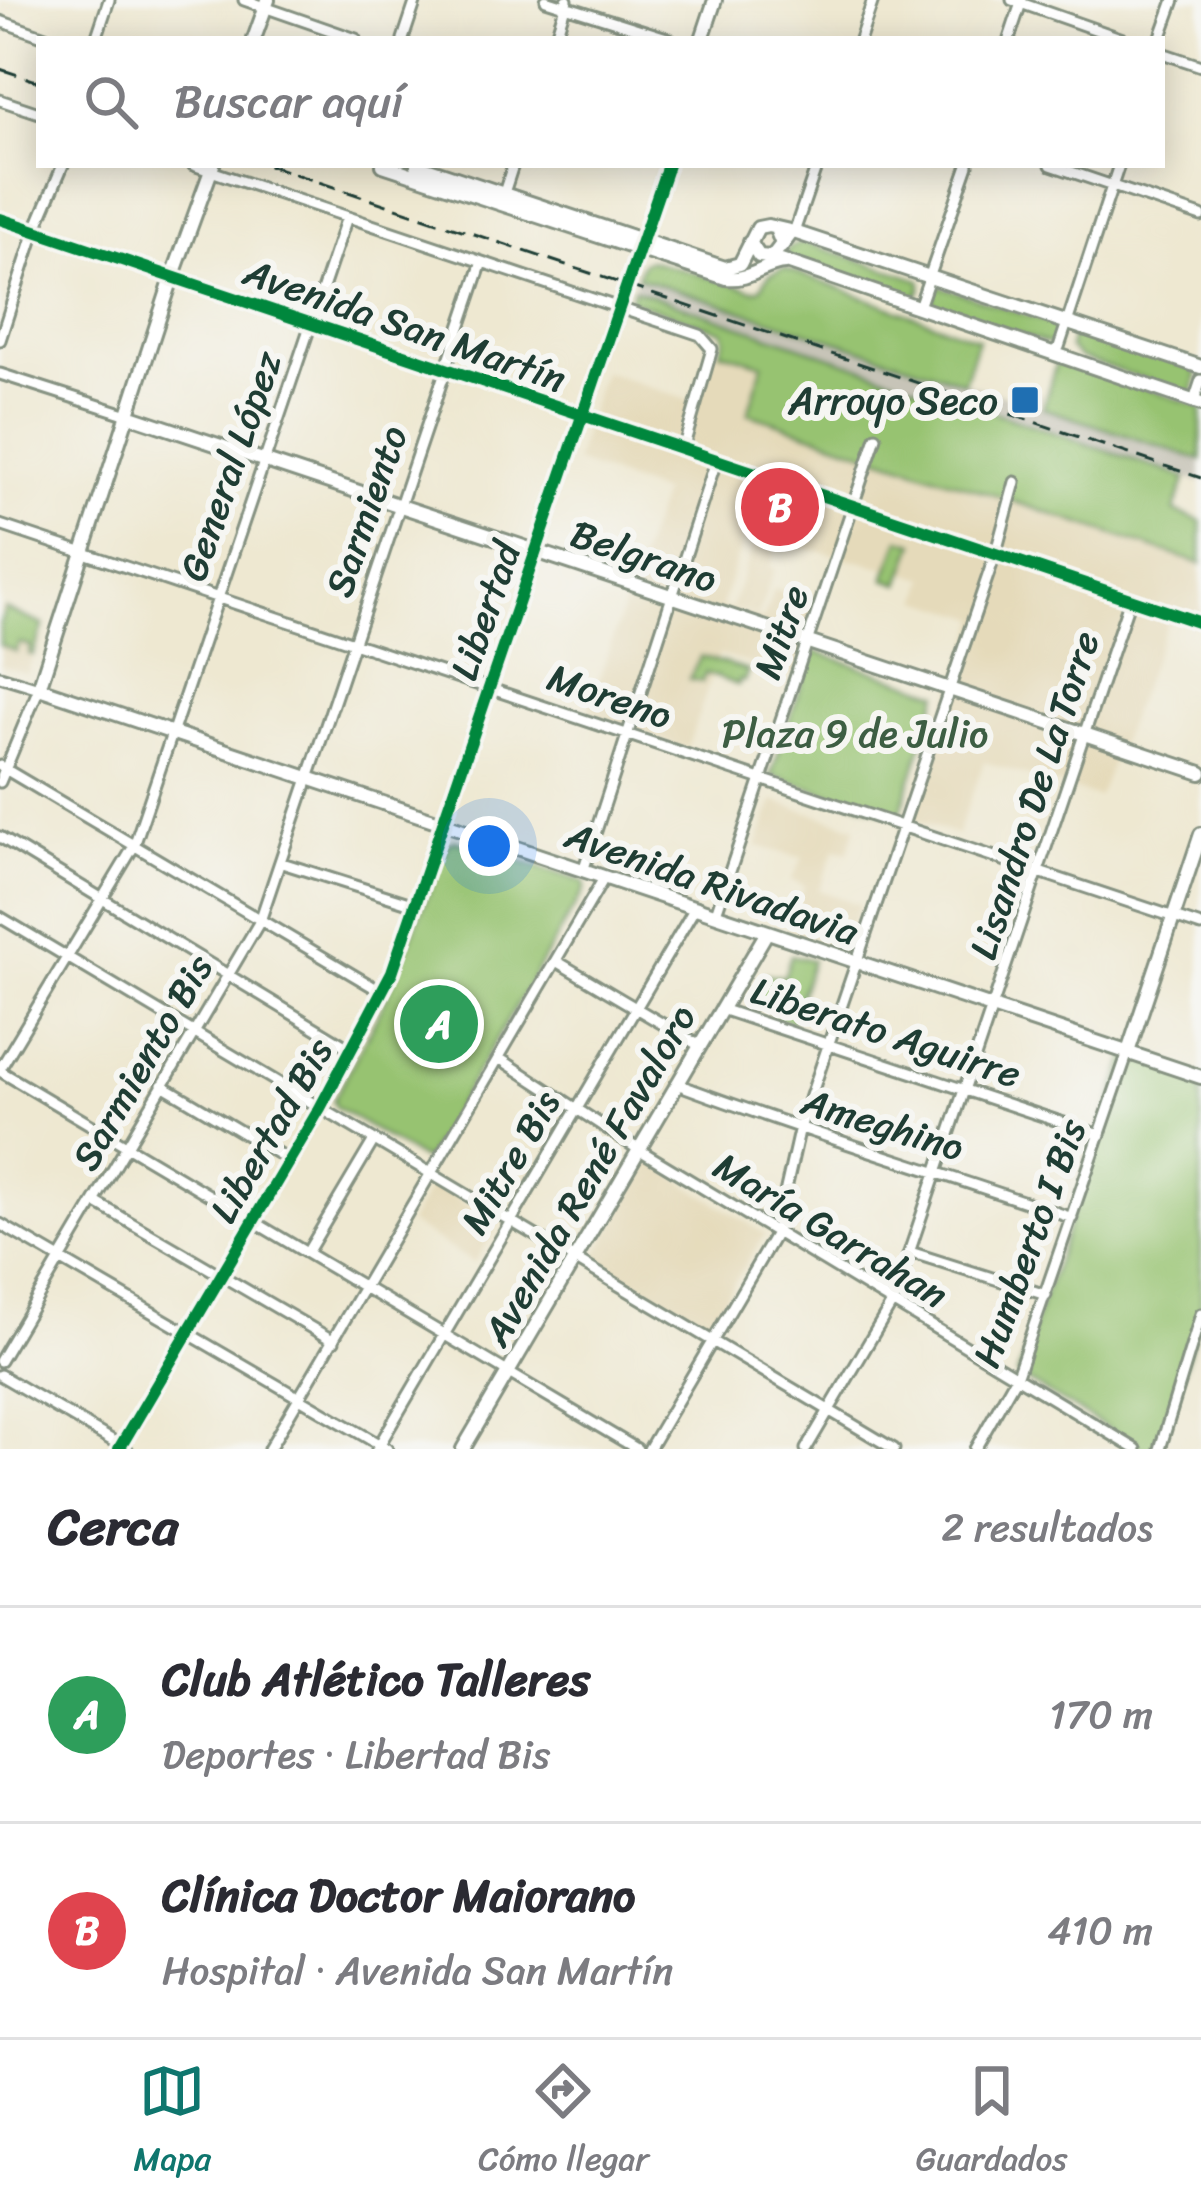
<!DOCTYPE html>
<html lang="es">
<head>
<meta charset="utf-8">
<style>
	:root { --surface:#fff; --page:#f2f2f3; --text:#2b2b33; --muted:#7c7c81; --line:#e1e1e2; --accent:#0f766e }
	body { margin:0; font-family:Sriracha,sans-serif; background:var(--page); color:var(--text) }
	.you { position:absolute; left:489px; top:846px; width:42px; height:42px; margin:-30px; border:9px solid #fff; border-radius:50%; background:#1a73e8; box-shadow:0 0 0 18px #1a73e833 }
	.badge { display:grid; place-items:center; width:78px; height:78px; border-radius:50%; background:var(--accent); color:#fff; font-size:39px; font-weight:700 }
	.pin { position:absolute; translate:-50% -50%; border:6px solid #fff; box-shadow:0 3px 12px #0006 }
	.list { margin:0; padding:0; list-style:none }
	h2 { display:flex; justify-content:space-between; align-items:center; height:156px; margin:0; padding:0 48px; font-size:51px }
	h2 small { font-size:39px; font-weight:400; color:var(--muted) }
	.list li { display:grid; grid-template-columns:78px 1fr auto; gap:36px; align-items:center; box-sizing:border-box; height:216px; padding:0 48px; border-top:3px solid var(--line) }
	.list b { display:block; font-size:45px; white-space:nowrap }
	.list p { margin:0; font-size:39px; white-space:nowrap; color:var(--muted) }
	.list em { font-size:39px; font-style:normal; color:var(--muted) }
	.icon { flex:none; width:66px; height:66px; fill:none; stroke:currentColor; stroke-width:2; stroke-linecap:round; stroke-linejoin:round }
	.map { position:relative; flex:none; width:1201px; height:1449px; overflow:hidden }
	.search { position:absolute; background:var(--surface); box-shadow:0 6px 30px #0003; left:36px; right:36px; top:36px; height:132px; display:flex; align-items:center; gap:30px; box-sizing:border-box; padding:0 42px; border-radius:0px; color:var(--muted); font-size:45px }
	.sheet { height:588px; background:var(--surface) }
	nav { display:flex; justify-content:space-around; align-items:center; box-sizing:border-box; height:168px; border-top:3px solid var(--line); background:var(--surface); font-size:33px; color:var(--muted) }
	nav a { display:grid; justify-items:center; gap:6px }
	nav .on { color:var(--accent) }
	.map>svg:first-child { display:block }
	.built { fill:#e5daba }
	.industrial { fill:#c7c4b8 }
	.green { fill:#97c371; stroke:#5b8052; stroke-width:3 }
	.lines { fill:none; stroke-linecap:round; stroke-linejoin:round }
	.street-casing { stroke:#869282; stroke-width:15 }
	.secondary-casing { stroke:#869282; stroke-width:18 }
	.street { stroke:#fff; stroke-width:9 }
	.secondary { stroke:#fff; stroke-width:12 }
	.rail { stroke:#1f3d34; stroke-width:3; stroke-dasharray:18 9; stroke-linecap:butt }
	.cycleway-casing { stroke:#f6f6f2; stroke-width:20 }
	.cycleway { stroke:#00873e; stroke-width:12 }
	.poi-dot { fill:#1f6fb2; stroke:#f6f6f2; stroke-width:4.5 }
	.labels { text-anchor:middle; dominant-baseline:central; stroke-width:12; stroke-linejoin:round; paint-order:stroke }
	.street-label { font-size:39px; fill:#1f3d34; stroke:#f6f6f2 }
	.poi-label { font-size:39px; fill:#1f3d34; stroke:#f6f6f2; text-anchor:end }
	.park-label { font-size:39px; fill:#3d5e43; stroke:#f6f6f2 }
</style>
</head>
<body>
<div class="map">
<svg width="1201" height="1449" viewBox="0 0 1201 1449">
	<rect width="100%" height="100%" fill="#f6f6f2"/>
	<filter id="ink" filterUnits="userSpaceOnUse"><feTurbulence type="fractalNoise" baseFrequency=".00833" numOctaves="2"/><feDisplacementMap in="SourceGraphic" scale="24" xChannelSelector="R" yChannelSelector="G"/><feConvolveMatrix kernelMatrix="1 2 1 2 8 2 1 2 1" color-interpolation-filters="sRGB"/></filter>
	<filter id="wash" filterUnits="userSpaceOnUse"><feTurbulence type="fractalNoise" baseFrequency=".004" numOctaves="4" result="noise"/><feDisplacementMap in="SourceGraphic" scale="48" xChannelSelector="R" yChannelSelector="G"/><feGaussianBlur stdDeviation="2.7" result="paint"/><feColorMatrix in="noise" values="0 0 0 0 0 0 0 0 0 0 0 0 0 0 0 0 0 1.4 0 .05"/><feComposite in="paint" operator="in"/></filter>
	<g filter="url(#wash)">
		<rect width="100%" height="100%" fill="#eee8d1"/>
		<path class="built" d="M712 349 764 364 749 413 1201 564V623L1171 614 1098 797 984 762 957 835 905 817 979 618 920 600 926 578 779 541 770 567 775 569 758 615 731 608 757 537 745 533 721 607 763 618 774 589 818 600 793 676 719 655 687 749 587 714 662 493 575 462 598 385 603 371 696 403Z
			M0 607 44 625 27 674 0 665Z
			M774 801 856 827 848 852 835 849 819 890 860 905 844 948 789 930 804 886 791 880 803 858 757 846Z
			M650 1161 765 1234 708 1325 594 1258Z
			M432 1183 493 1222 495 1230 474 1263 409 1223Z"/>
		<path class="industrial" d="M637 277 1010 397 1015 385 1041 395 1039 407 1201 460V483L633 289Z"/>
		<path class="green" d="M803 242 921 280V289L913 300 787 260V249Z
			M649 260 753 290 760 289 769 275 784 268 978 339 964 382 637 277 642 263Z
			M937 285 1061 327 1056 346 930 307Z
			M633 289 1186 478 1174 511 1201 521V564L748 413 763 364 720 351 725 338 723 331 630 300Z
			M1079 330 1193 368 1197 376 1192 394 1080 358 1069 348 1072 334Z
			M1057 359 1201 407V460L1043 408Z
			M900 539 915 543 900 584 885 579Z
			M5 609 44 625 33 655 29 654 31 646 19 643 16 652 0 645V624Z
			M813 651 939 693 899 816 771 775Z
			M701 656 748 671 744 681 739 680 738 685 705 673 702 682 689 679Z
			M454 840 584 882 585 889 426 1158 421 1159 336 1107 333 1101 388 995 448 844Z
			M791 955 812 960 792 1023 770 1015 771 1009 755 1005 766 974 784 977Z
			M1128 1052 1201 1077V1314L1160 1449H1143L1017 1375Z"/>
	</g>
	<g filter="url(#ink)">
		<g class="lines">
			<defs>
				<path id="street" d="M244 0 356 39
					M546 0 670 39
					M1012 0 1123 39
					M0 21 51 39
					M96 39 109 0
					M403 39 416 0
					M555 39 567 0
					M860 39 873 0
					M1009 39 1022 0
					M1160 39 1174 0
					M1162 53 1201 66
					M0 100 39 113
					M193 165 700 335 712 349 683 449
					M1051 165 1201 216
					M502 199 513 165
					M782 248 794 232 817 165
					M919 307 968 165
					M0 340 35 231 63 165
					M1052 353 1059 347 1119 165
					M0 374 128 415
					M1194 401 1201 380
					M0 525 1201 926
					M0 676 39 688 0 782
					M0 766 382 992
					M0 837 352 1050
					M282 863 415 905
					M583 871 716 461
					M716 913 876 437
					M0 917 894 1449
					M556 961 700 1046
					M721 1009 1100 1135
					M499 1058 638 1149 1136 1449
					M0 1069 134 846 347 217
					M0 1071 637 1449
					M677 1084C807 1133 940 1172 1072 1218
					M162 1085 289 1160
					M95 1202 334 1341
					M0 1224 387 1449
					M910 1252 1046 1295
					M307 1253 374 1140
					M0 1361 260 921 482 262
					M0 1375 127 1449
					M119 1449 320 1108 392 972 582 416
					M269 1449 604 878
					M377 1449 696 906
					M649 1449 776 1233 799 1131 996 552 1015 482
					M806 1449 892 1303 1130 599
					M975 1449 1017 1375 1128 1052
					M1160 1449 1201 1314"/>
				<path id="secondary" d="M254 39 268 0
					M702 39 715 0
					M213 165 172 278 39 688 1201 1077
					M383 165 726 278C751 281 763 264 785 263
					M417 165 725 268 740 264 758 228 768 226 794 232 1201 367
					M0 219 1201 623
					M750 242 759 256 772 257 782 244 776 229
					M772 257 1201 404
					M128 415 1201 773
					M582 416 668 165
					M1128 1052 1201 834
					M463 1449 767 932"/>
			</defs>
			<use href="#street" class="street-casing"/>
			<use href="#secondary" class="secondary-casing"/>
			<use href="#street" class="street"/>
			<use href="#secondary" class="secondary"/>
			<path class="rail" d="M0 69 39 82
				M268 165 1201 478"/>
			<defs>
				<path id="cycleway" d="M0 219 1201 623
					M119 1449 320 1108 392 972 668 165"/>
			</defs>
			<use href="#cycleway" class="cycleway-casing"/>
			<use href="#cycleway" class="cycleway"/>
		</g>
	</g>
	<rect class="poi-dot" x="1010" y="385" width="30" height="30" rx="6"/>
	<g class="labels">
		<g class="street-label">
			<text transform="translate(405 325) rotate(19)">Avenida San Martín</text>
			<text transform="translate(230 466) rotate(-71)">General López</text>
			<text transform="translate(366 511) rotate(-71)">Sarmiento</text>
			<text transform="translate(644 556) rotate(19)">Belgrano</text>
			<text transform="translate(485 611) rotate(-71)">Libertad</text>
			<text transform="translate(781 632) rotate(-71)">Mitre</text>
			<text transform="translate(610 696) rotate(19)">Moreno</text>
			<text transform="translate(1034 795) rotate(-72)">Lisandro De La Torre</text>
			<text transform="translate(712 883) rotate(19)">Avenida Rivadavia</text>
			<text transform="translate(886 1032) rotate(18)">Liberato Aguirre</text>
			<text transform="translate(142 1062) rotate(-60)">Sarmiento Bis</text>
			<text transform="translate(883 1124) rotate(17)">Ameghino</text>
			<text transform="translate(271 1130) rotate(-60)">Libertad Bis</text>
			<text transform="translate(510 1162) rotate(-60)">Mitre Bis</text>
			<text transform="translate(589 1175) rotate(-60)">Avenida René Favaloro</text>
			<text transform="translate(831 1230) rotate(31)">María Garrahan</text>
			<text transform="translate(1029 1243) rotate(-70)">Humberto I Bis</text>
		</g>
		<g class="poi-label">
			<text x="998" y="400">Arroyo Seco</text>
		</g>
		<g class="park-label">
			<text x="855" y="733">Plaza 9 de Julio</text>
		</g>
	</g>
</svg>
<div class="you"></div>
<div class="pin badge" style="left:439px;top:1024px;background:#2e9e5b">A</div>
<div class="pin badge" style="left:780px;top:507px;background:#e0444e">B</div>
<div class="search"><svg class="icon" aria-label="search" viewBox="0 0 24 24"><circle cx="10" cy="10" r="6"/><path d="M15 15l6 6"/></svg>Buscar aquí</div>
</div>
<section class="sheet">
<h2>Cerca<small>2 resultados</small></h2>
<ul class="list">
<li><span class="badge" style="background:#2e9e5b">A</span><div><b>Club Atlético Talleres</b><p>Deportes · Libertad Bis</p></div><em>170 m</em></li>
<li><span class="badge" style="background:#e0444e">B</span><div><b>Clínica Doctor Maiorano</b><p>Hospital · Avenida San Martín</p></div><em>410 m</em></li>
</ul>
</section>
<nav>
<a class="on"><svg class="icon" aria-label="map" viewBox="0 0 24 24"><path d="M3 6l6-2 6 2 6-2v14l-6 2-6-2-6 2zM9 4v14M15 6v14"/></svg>Mapa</a>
<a><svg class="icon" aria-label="directions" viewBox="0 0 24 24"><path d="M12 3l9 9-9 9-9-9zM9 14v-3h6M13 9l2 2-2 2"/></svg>Cómo llegar</a>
<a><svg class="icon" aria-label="saved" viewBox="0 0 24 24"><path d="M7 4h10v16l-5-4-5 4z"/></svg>Guardados</a>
</nav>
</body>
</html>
